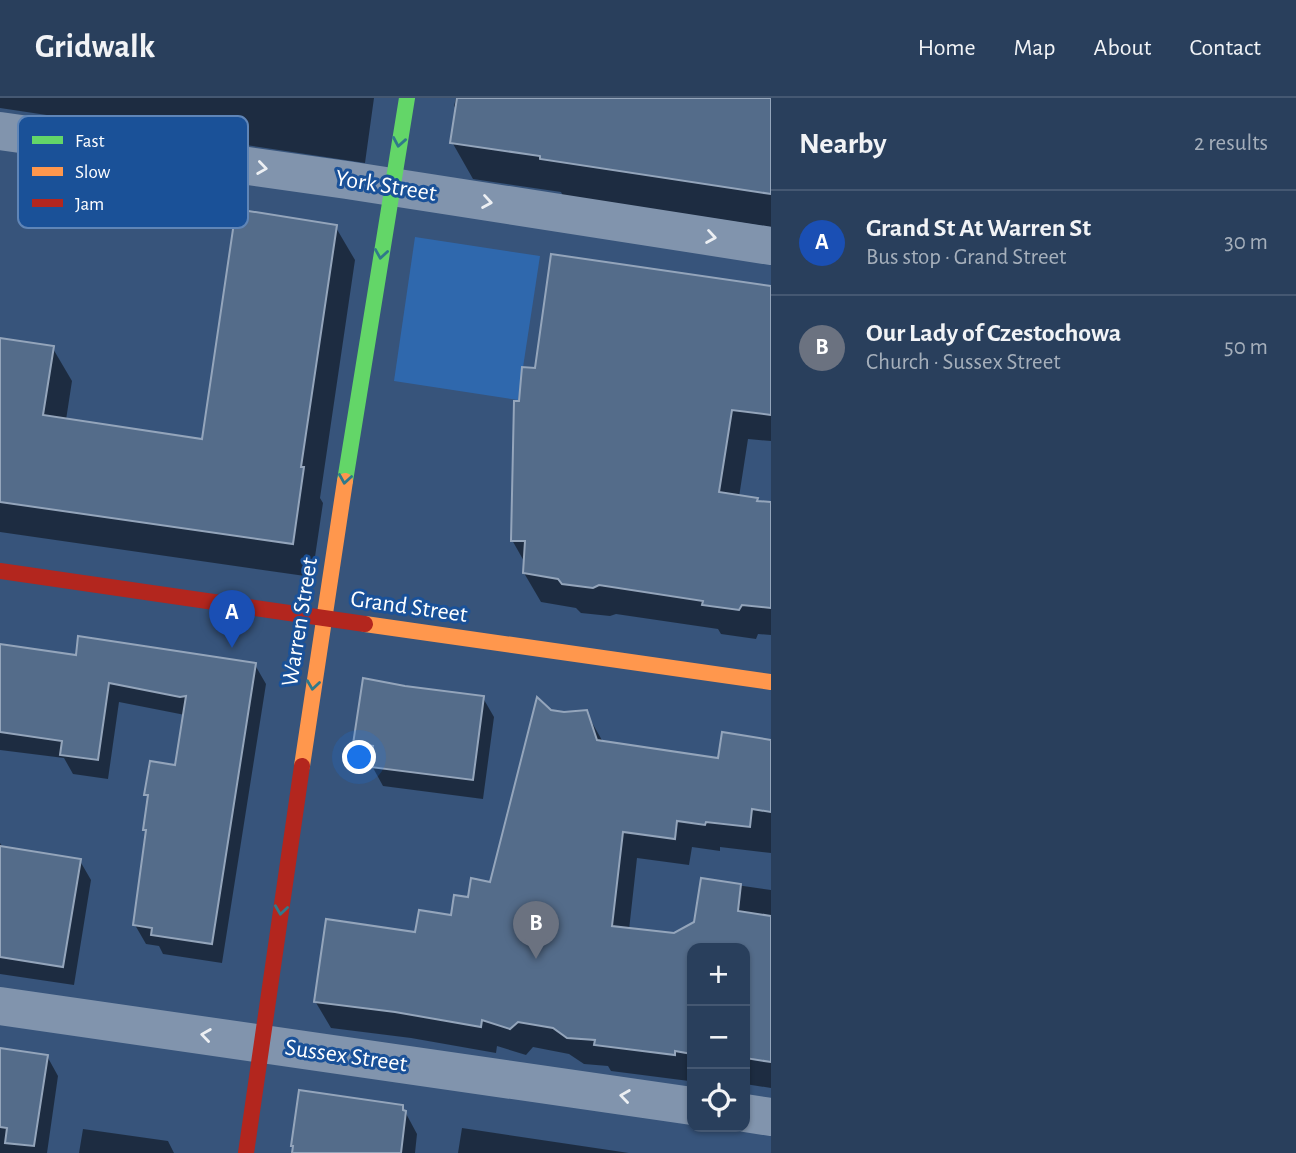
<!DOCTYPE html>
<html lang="en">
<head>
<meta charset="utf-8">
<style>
	:root { --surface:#293f5c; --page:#314662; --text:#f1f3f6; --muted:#a5afbb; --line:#455872; --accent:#b9c3d1 }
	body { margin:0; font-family:"Alegreya Sans",sans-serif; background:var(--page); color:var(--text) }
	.controls { position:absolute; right:21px; bottom:21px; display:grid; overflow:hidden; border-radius:14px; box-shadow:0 2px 5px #0004 }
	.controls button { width:63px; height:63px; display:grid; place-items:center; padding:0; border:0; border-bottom:2px solid var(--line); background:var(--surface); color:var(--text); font:35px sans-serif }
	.you { position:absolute; left:360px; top:660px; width:24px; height:24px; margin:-18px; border:5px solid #fff; border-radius:50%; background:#1a73e8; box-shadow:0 0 0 10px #1a73e833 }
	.badge { display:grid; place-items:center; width:46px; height:46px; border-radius:50%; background:var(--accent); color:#fff; font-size:23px; font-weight:700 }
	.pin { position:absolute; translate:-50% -58px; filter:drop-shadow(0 2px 4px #0008) }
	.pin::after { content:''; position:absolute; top:37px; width:24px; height:21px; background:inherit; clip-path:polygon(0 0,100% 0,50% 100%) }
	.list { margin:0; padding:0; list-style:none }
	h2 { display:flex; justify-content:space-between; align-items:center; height:91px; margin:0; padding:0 28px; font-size:30px }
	h2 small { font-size:23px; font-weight:400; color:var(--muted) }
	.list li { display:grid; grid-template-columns:46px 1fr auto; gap:21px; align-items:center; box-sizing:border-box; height:105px; padding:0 28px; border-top:2px solid var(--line) }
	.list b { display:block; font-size:26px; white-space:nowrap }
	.list p { margin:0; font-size:23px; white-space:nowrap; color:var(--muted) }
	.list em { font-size:23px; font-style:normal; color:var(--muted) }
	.icon { flex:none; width:38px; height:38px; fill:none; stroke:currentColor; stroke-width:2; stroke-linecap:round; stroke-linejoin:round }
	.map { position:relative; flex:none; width:771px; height:1055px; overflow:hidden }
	header { display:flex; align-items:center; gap:42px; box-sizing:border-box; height:98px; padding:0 35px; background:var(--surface); border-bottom:2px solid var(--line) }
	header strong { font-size:33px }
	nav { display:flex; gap:38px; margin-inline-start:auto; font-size:24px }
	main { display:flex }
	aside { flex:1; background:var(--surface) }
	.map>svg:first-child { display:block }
	.green { fill:#2f68ad }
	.shadow { fill:#0007 }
	.building { fill:#546c8a; stroke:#94a5bb; stroke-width:2 }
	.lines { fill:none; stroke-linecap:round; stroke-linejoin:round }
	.street { stroke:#8194ad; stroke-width:38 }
	.fast { stroke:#63d668; stroke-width:16 }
	.slow { stroke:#ff974d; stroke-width:16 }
	.jam { stroke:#b3261e; stroke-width:16 }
	.oneway { stroke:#30798a }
	.oneway2 { stroke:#eceff3 }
	.labels { text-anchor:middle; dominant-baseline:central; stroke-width:6; stroke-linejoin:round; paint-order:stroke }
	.street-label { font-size:24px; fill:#fff; stroke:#1a5198 }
	.key { fill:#1a5198; stroke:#5f85b7; stroke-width:2 }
	.key-label { font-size:19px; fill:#fff }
</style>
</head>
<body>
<header>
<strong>Gridwalk</strong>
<nav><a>Home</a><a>Map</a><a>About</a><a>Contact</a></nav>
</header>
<main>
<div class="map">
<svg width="771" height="1055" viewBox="0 0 771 1055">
	<rect width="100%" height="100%" fill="#37547b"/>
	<path class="green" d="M415 139 540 158 518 302 394 283Z"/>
	<path class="shadow" d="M0 0H374L365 65 0 10Z
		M456 0H771V129L563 98 561 94 473 81 452 44 457 12 454 8Z
		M335 128 355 162 320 400 323 405 312 479 0 434V242L52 249 72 283 66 322 203 343Z
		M771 190V343L748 341 739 399 757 401 759 405 771 406V537L758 536 756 541 721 536 718 531 616 516 610 518 581 515 576 510 541 504 524 475 525 465 512 442 521 304 536 272Z
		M0 548 77 559 255 567 266 586 222 865 163 856 159 848 146 846 135 827 147 737 144 731 149 702 146 696 177 669 185 617 119 604 108 681 73 676 64 660 0 652Z
		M483 600 494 619 483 701 383 688 372 668V666L366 665 355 646Z
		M550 614 564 616 586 614 603 644 719 662 771 643V755L720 749V753L692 749 689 767 637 760 629 832 675 837 695 825 702 782 771 792V990L745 986V850H692V979H690L689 983 611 973 608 968 584 966 569 956 533 949 526 957 497 948 496 955 411 940 331 930 315 903 416 836 453 819 470 801 492 786Z
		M0 745 4 751 80 763 91 782 74 887 0 876Z
		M0 951 47 958 58 978 47 1055H0Z
		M402 1008 417 1036 415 1055H294L293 1048Z
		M462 1030 629 1055H458Z
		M83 1031 168 1043 174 1055H79Z"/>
	<path class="building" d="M457 0H771V96L540 61V58L450 45Z
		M236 111 337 127 301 369H304L293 446 0 404V240L54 248 43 317 202 341Z
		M551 156 771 188V317L732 312 719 394 758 400 757 403 771 404V510L742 507 739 512 702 507 703 503 599 487 593 490 562 486 558 481 523 475 525 443H511L514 303H519L522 269 535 270Z
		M78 538 256 565 212 846 151 837 152 830 133 827 146 732H143L148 697H144L150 663 175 667 186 598 180 599 109 585 98 662 60 657 62 643 0 634V546L76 557Z
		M363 580 405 588 484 598 473 682 370 669 373 648 353 646Z
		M537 599 551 612 564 614 587 612 597 642 718 660 722 634 771 642V714L752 711 750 729 706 724 705 727 677 723 675 741 623 734 612 828 674 835 694 824 701 780 741 786 738 813 771 818V964L745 960V850H692V956L675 953V957L594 947 595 942 567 940 553 930 518 924 510 931 482 922 481 929 395 914 314 904 326 821 415 834 419 812 451 817 454 797 468 799 471 780 490 784Z
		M0 748 81 761 63 869 0 859Z
		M0 950 48 957 34 1048 5 1045 7 1030 0 1029Z
		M299 992 403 1007V1012L406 1013 401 1055H292L293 1048H291Z"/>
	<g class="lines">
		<path class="street" d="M0 33 347 82 771 148
			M0 908 692 1008
			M745 1015 771 1019"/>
		<path class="fast" d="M345 383 407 0"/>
		<path class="slow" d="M365 526 771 584
			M302 668 345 383"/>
		<path class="jam" d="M0 473 365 526
			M246 1055 302 668"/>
	</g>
	<defs><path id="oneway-chevron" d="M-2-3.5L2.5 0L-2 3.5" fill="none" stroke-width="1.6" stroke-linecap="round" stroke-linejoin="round" transform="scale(1.75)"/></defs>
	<g class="oneway">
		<use href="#oneway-chevron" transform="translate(399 44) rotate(100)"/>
		<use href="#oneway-chevron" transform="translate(381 156) rotate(99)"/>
		<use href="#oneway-chevron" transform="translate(345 381) rotate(99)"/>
		<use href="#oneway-chevron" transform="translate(313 587) rotate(98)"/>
		<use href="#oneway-chevron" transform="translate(281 812) rotate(98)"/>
	</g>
	<g class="oneway2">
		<use href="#oneway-chevron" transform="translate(262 70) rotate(8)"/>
		<use href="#oneway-chevron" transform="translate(487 104) rotate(9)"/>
		<use href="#oneway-chevron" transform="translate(711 139) rotate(9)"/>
		<use href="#oneway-chevron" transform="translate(206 937) rotate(-172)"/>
		<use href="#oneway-chevron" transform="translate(625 998) rotate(-172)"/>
	</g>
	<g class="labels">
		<g class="street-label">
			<text transform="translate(386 88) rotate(9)">York Street</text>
			<text transform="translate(409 509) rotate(8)">Grand Street</text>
			<text transform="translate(300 524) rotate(-81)">Warren Street</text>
			<text transform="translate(346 958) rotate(8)">Sussex Street</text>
		</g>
	</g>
	<rect x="18" y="18" width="230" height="112" rx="10" class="key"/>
	<rect x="32" y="38" width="31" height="8" fill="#63d668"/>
	<rect x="32" y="69" width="31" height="9" fill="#ff974d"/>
	<rect x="32" y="101" width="31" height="8" fill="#b3261e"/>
	<g class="key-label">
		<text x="75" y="49">Fast</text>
		<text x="75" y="80">Slow</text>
		<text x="75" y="112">Jam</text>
	</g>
</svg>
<div class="controls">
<button>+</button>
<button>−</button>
<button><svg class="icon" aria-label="locate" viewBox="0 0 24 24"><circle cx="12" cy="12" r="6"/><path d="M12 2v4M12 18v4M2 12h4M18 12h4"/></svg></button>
</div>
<div class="you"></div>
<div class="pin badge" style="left:232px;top:550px;background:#1a4fb4">A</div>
<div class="pin badge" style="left:536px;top:861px;background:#6b7280">B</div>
</div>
<aside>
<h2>Nearby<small>2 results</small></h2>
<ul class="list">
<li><span class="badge" style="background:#1a4fb4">A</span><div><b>Grand St At Warren St</b><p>Bus stop · Grand Street</p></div><em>30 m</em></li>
<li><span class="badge" style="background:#6b7280">B</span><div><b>Our Lady of Czestochowa</b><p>Church · Sussex Street</p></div><em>50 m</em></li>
</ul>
</aside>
</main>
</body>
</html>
